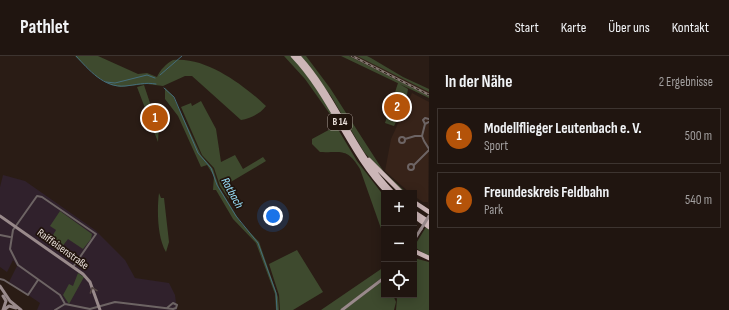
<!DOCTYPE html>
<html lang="de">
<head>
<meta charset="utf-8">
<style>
	:root { --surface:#201510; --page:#281e19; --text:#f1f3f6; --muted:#a29f9f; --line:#3d3430; --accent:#b45309 }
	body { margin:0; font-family:"Sofia Sans Condensed",sans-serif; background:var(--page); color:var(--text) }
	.controls { position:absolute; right:12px; bottom:12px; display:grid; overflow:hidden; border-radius:0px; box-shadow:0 2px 10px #0003 }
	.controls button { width:36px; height:36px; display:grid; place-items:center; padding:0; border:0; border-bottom:1px solid var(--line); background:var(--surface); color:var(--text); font:20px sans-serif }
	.you { position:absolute; left:273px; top:160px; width:14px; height:14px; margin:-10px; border:3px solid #fff; border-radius:50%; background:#1a73e8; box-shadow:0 0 0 6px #1a73e833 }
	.badge { display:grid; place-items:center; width:26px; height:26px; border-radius:50%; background:var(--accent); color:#fff; font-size:13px; font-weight:700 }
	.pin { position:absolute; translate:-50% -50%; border:2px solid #fff; box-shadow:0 1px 4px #0006 }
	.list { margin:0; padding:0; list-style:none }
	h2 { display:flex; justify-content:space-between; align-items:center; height:52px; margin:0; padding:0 16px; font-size:17px }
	h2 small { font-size:13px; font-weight:400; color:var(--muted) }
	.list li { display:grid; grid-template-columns:26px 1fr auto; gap:12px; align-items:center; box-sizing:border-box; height:56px; margin:0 8px 8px; padding:0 8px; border:1px solid var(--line); border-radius:0px }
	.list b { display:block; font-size:15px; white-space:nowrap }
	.list p { margin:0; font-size:13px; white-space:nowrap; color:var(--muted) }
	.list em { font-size:13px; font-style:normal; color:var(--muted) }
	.icon { flex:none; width:22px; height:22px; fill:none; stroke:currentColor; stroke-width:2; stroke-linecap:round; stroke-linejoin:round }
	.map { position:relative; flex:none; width:429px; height:254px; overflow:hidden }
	header { display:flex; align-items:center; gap:24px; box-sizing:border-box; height:56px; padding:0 20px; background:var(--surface); border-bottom:1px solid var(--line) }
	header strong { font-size:19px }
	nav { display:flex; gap:22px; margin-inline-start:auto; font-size:14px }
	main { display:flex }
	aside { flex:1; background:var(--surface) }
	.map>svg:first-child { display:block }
	.built { fill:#372319 }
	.industrial { fill:#30212c }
	.green { fill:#3e4a2e }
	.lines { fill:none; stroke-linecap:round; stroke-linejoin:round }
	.stream { stroke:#456d7c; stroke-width:1 }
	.minor { stroke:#6d6464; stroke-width:2 }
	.secondary { stroke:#998a8b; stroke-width:3 }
	.trunk { stroke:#ccb6b7; stroke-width:4.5 }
	.rail-casing { stroke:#847771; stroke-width:2.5 }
	.rail { stroke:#20130c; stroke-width:1; stroke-dasharray:3; stroke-linecap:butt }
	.secondary-bridge { stroke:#998a8b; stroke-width:3 }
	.oneway { stroke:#564945 }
	.labels { text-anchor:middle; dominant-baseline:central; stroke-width:3.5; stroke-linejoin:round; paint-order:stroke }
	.shield { fill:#20130c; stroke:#ada29c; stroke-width:1 }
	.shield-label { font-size:10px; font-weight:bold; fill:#e9dfda }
	.street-label { font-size:11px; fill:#e9dfda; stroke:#20130c }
	.water-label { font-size:12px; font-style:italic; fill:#99e1fc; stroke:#20130c }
</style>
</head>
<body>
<header>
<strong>Pathlet</strong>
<nav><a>Start</a><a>Karte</a><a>Über uns</a><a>Kontakt</a></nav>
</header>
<main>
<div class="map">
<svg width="429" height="254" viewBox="0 0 429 254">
	<rect width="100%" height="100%" fill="#2a1c15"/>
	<path class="built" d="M349 0H357L429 36V40Z
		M412 37 429 46 428 146H423L414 140V137H410L385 115 391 83Z"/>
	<path class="industrial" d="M3 119 25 125 95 174 125 204 135 222 169 227 175 239 177 254H37L40 247 9 226 17 210 13 204 7 216 0 211V131Z"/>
	<path class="green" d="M75 0H98L138 18 147 17 157 21C160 14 166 8 173 4 206 0 245 30 266 50 260 58 251 62 241 64L192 20H185L163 30 147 28 120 31 111 29 97 21Z
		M284 0H291L311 24 337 65V68L305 23Z
		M300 0H306L330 32 384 116 407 137H403L391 127 364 96 331 40Z
		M341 0H349L429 40V42Z
		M357 0H367L371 2 403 21 429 33V36Z
		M398 27 408 33 406 45 394 70 385 67Z
		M144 29 153 56 163 55 159 67 158 86 137 31Z
		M165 32 173 40 201 99 213 113 219 131 241 167 259 186 278 241 279 254H276L275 238 256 187 233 163 216 134H213L214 120 207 109 201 111 178 60 165 43Z
		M201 45 216 73 221 106 235 99 243 113 263 101 266 105 229 127 234 140 229 143 220 130 214 112 202 99 181 51 191 47 192 50Z
		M336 70 357 105 384 140V181L360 113C347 91 341 97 320 96L312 88V83Z
		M159 137 161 142H164L169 186 166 196C157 181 157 153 159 137Z
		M60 155 92 178 91 183 83 193 68 183 61 192 50 184 56 174 50 170Z
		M426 171 429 173V201L416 192 415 189Z
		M297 194 323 236 293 254H280L279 239 269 208Z
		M414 202 429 206V254H396L397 243 395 239H414Z
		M384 211V220L340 254H321Z
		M78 217 84 221 69 248 63 239 69 228 73 230Z
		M384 224V239H393L396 246 394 254H344Z"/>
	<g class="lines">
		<path class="stream" d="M76 0C89 14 104 32 125 30 136 29 145 26 156 28
			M160 19 182 0
			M106 26 115 27 147 19 155 22
			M164 32 174 41 198 97 211 112 217 129 236 160 258 187 276 237 277 254"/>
		<path class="minor" d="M429 63 425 62 423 64 425 68 429 66
			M422 80 425 68
			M399 84a3 3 0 1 1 6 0a3 3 0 1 1-6 0Z
			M405 83 415 80H422L424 85 429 93
			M408 111a3 3 0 1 1 6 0a3 3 0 1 1-6 0Z
			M414 109 429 94
			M0 179 10 181
			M0 223 4 224 28 239 38 224
			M65 248 60 239 18 209 10 193 13 174 37 140 42 141 96 178 73 211
			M55 254 65 248 90 253 115 246 173 253 176 252 177 249 173 247 167 252"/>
		<path class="secondary" d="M0 160 83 218 90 226 100 254
			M414 184 421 173
			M0 230 10 245 21 254
			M3 254 6 245 3 240
			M4 254 9 250 16 252
			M342 254 384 222"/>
		<path class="trunk" d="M293 0C332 41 349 97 388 137
			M298 0C336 41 353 97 393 137
			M369 104 402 137
			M414 146 429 156
			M414 156 429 166
			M414 160 429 171
			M414 195 429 202"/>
		<defs>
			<path id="rail" d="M352 0 429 39
				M397 55V54"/>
		</defs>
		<use href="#rail" class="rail-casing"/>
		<use href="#rail" class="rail"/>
		<path class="secondary-bridge" d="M421 173 429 160"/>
	</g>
	<defs><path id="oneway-chevron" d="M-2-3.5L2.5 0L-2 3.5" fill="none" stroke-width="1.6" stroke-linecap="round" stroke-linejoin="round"/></defs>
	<use class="oneway" href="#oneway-chevron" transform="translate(93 234) rotate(-110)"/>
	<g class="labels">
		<rect class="shield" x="328" y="58" width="24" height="16" rx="3"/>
		<g class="shield-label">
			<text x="340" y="66">B 14</text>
		</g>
		<g class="street-label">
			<text transform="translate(63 193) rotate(36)">Raiffeisenstraße</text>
		</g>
		<g class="water-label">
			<text transform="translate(232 137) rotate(61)">Rotbach</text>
		</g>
	</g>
</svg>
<div class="controls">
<button>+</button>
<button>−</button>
<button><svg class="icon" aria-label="locate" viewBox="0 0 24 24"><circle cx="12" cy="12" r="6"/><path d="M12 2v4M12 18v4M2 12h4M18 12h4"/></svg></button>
</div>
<div class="you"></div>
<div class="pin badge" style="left:155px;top:62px">1</div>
<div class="pin badge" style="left:397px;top:51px">2</div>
</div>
<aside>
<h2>In der Nähe<small>2 Ergebnisse</small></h2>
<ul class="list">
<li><span class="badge">1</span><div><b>Modellflieger Leutenbach e. V.</b><p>Sport</p></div><em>500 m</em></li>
<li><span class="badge">2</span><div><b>Freundeskreis Feldbahn</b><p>Park</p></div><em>540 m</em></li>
</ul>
</aside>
</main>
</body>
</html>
